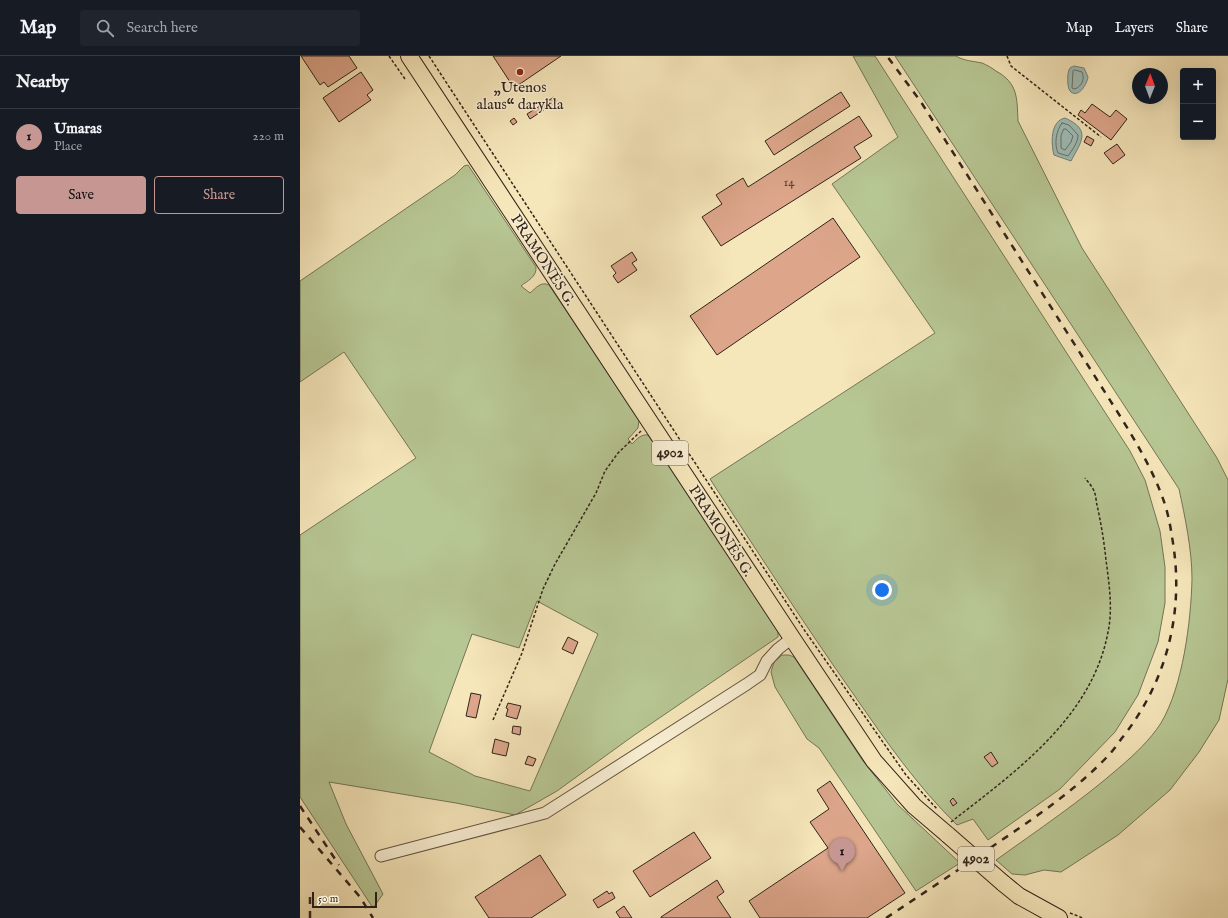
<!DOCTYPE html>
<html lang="en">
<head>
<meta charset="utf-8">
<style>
	:root { --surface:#171b24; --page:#20242c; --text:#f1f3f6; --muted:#9ea1a6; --line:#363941; --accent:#c59692 }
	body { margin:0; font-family:"IM FELL English",serif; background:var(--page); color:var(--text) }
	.controls { position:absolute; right:12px; top:12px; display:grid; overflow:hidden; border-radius:4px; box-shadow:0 4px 16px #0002 }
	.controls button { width:36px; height:36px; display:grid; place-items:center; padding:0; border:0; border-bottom:1px solid var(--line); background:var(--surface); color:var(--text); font:20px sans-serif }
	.compass { position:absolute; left:832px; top:12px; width:36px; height:36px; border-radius:50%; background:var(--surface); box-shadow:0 4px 16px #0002; rotate:1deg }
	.scale { position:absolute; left:12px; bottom:10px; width:65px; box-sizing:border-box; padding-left:4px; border:2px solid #31231a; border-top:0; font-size:11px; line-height:14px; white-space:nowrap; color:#31231a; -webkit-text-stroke:3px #f9efd3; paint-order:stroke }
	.you { position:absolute; left:582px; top:534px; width:14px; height:14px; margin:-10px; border:3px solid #fff; border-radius:50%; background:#1a73e8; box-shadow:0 0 0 6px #1a73e833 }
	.badge { display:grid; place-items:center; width:26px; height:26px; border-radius:50%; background:var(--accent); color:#111; font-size:13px; font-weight:700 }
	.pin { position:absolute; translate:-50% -33px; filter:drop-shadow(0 1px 2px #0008) }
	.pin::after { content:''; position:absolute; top:21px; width:14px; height:12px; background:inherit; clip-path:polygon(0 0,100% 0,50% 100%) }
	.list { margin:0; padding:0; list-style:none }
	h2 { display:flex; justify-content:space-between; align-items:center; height:52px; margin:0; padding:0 16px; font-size:17px }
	h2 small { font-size:13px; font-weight:400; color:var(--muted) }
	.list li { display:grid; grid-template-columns:26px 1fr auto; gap:12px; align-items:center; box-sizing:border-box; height:56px; padding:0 16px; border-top:1px solid var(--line) }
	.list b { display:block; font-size:15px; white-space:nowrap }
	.list p { margin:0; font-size:13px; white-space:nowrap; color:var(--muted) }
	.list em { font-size:13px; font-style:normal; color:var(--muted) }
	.actions { display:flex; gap:8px; padding:12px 16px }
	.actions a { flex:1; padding:9px 0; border:1px solid var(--accent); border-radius:4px; text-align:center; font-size:14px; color:var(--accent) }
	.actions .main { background:var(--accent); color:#111 }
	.icon { flex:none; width:22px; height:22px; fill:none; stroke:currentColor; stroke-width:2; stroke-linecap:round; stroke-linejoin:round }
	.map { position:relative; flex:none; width:928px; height:862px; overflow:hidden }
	header { display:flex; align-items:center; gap:24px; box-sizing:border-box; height:56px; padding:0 20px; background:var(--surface); border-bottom:1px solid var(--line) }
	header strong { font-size:19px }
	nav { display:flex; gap:22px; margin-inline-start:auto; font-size:14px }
	.search { width:280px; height:36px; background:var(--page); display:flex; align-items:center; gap:10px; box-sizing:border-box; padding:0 14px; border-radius:4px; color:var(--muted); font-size:15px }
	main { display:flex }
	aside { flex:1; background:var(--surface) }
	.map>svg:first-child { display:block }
	.green { fill:#b7c794; stroke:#747557; fill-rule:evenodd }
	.water { fill:#9ebeb8; stroke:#728079 }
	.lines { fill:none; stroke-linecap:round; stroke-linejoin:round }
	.shore { stroke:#687069; stroke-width:1 }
	.building { fill:#dda68b; stroke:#31231a }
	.minor-casing { stroke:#625442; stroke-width:13 }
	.highway-casing { stroke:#31231a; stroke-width:18 }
	.path { stroke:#31231a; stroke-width:1.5; stroke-dasharray:3 2; stroke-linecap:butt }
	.minor { stroke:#f9efd3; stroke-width:11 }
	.highway { stroke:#f6e7bb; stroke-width:16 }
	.rail { stroke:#31231a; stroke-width:2.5; stroke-dasharray:7 7; stroke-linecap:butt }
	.highway-bridge-casing { stroke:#31231a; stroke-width:18; stroke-linecap:butt }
	.highway-bridge { stroke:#f6e7bb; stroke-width:16 }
	.poi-dot { fill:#8f2418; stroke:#f9efd3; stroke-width:1.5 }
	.labels { text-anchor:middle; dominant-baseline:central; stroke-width:3; stroke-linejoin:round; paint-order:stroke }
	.number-label { font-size:13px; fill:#5c4436 }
	.shield { fill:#f9efd3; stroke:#6d6052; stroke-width:1 }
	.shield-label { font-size:14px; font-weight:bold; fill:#31231a }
	.poi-label { font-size:15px; fill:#31231a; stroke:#f9efd3 }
	.street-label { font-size:15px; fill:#31231a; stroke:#f9efd3 }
</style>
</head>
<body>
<header>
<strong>Map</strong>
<div class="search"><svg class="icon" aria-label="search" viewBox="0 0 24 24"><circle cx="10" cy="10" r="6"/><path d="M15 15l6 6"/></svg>Search here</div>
<nav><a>Map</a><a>Layers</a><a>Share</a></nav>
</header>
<main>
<aside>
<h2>Nearby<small></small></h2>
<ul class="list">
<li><span class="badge">1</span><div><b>Umaras</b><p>Place</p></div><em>220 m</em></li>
</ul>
<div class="actions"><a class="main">Save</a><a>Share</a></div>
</aside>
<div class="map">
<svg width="928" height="862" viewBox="0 0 928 862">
	<rect width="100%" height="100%" fill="#f6e7bb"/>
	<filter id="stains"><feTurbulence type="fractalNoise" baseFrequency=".005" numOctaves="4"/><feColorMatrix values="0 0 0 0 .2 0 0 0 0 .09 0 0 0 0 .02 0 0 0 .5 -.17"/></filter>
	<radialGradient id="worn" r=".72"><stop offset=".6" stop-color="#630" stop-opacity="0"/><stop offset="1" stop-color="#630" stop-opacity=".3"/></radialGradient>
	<path class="green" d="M553 0H575L830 395 845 424 860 475 865 511V547L858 586 838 639 815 676 760 733 688 784 673 763 657 769C617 730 586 685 554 639 504 568 457 495 410 423L635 277 532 128 598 81Z
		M595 0H656C664 5 673 5 682 7 687 9 692 12 696 15 718 27 717 42 718 65L782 192 917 402 928 424V623L919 664 899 696 870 734 818 779 761 816 744 814 725 819 712 818 696 804C738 774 781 745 820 711 835 698 850 684 861 667 883 630 891 565 892 523 892 494 885 461 879 433Z
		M168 109 236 211C237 221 227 225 221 230L230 237C236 232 241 225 249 229L339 364 338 372 328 383 332 388C337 383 341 378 348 379L478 572V581L333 680 257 735 215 759 156 747 29 726 46 768 83 838 73 852 0 741V479L116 402 44 296 0 326V225L155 119 164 110ZM237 545 298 578 230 735 175 720 129 696 172 578 219 592Z
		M482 599H489L494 601 563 705 597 748 660 807 616 835 519 692 507 683 475 631 471 616 474 606Z"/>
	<path class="water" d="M774 10 784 12 788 21C787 28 779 42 771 36 767 34 767 18 769 14 770 11 772 11 774 10Z
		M765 62C792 74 781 86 771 105L754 99C751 88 750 65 765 62Z"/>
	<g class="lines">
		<path class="shore" d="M775 14 782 16C785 23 782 30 775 33L772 32 773 15Z
			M762 67 769 69 778 79C778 87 772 94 768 100L758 97C754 88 756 75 762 67Z
			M764 73H766L773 80 771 86 765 94 761 92V80Z"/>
	</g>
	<path class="building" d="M1 0H49L57 12 28 31 24 26 20 29Z
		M193 0H261L214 32Z
		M61 16 73 34 67 39 71 44 39 66 23 42Z
		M541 36 550 50 474 99 465 85Z
		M254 41 257 45 230 63 227 58Z
		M792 48 810 61 816 54 827 63 811 84 778 59 781 54 785 57Z
		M559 60 572 80 554 91 561 102 421 190 402 161 422 148 416 139 443 122 448 131Z
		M214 62 217 66 213 69 210 65Z
		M787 80 794 84 791 90 784 86Z
		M817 88 825 99 813 108 804 97Z
		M533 162 560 201 417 299 390 260Z
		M332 196 337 204 332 207 337 214 318 227 313 220 316 217 311 210Z
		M268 581 278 586 273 598 262 593Z
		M171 637 181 639 176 662 166 660Z
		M208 647 221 650 217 663 206 660 208 653 206 652Z
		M213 670 221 671 220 679 212 677Z
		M195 683 209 687 206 700 192 697Z
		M691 696 698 707 692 711 684 701Z
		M228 700 236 703 233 710 225 708Z
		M530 725 605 837 567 862H460L449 845 528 792 510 766 529 753 517 734Z
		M653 742 657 747 653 750 650 745Z
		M394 776 411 802 350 841 333 815Z
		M240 799 266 839 231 862H189L175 841Z
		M417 824 424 836 417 841 431 862H361V861Z
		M307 835 309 838 312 836 315 842 298 852 293 844Z
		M324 850 332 862H320L316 856Z"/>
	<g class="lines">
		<defs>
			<path id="minor" d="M81 800 245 757 447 628 460 619 467 605 478 593 492 582"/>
			<path id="highway" d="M109 0 492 582 574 705 614 750 648 779
				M703 827 719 840 759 862"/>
		</defs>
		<use href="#minor" class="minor-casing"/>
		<use href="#highway" class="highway-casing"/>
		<path class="path" d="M89 0 105 23
			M129 0 505 575 606 719 637 753
			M707 0 711 10 801 81
			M193 664 222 597 243 533 255 508 296 437 305 415 318 397 341 375
			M651 766C715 716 792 662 808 576 813 553 809 527 806 504 804 485 801 467 797 449 796 445 796 439 794 435 792 430 788 426 785 422
			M770 857 783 862"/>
		<use href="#minor" class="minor"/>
		<use href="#highway" class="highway"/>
		<path class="rail" d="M0 750 39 809
			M0 771 60 841 73 862
			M10 862V840
			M586 862C624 837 661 812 699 786 737 760 774 735 806 702 812 696 817 689 822 682 868 624 885 553 872 481 870 467 867 453 862 440 851 411 836 386 820 360L621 46 587 0"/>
		<defs>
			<path id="highway-bridge" d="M648 779 703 827"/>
		</defs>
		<use href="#highway-bridge" class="highway-bridge-casing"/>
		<use href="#highway-bridge" class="highway-bridge"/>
	</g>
	<circle class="poi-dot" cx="220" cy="16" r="4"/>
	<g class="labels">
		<g class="number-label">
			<text x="489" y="126">14</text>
		</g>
		<g class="shield">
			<rect x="352" y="385" width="36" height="24" rx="3"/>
			<rect x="658" y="791" width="36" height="24" rx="3"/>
		</g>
		<g class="shield-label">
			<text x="370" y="397">4902</text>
			<text x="676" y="803">4902</text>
		</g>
		<g class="poi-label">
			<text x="220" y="31">„Utenos<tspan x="220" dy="17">alaus“ darykla</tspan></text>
		</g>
		<g class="street-label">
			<text transform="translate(243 204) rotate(57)">PRAMONĖS G.</text>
			<text transform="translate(421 475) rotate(57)">PRAMONĖS G.</text>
		</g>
	</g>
	<rect width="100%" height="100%" filter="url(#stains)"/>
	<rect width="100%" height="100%" fill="url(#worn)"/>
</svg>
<div class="controls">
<button>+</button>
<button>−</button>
</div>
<svg class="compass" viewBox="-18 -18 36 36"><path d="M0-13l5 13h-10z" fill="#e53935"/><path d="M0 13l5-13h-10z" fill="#9ea1a6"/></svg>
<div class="scale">50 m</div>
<div class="you"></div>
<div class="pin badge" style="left:542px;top:815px">1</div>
</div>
</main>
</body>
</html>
